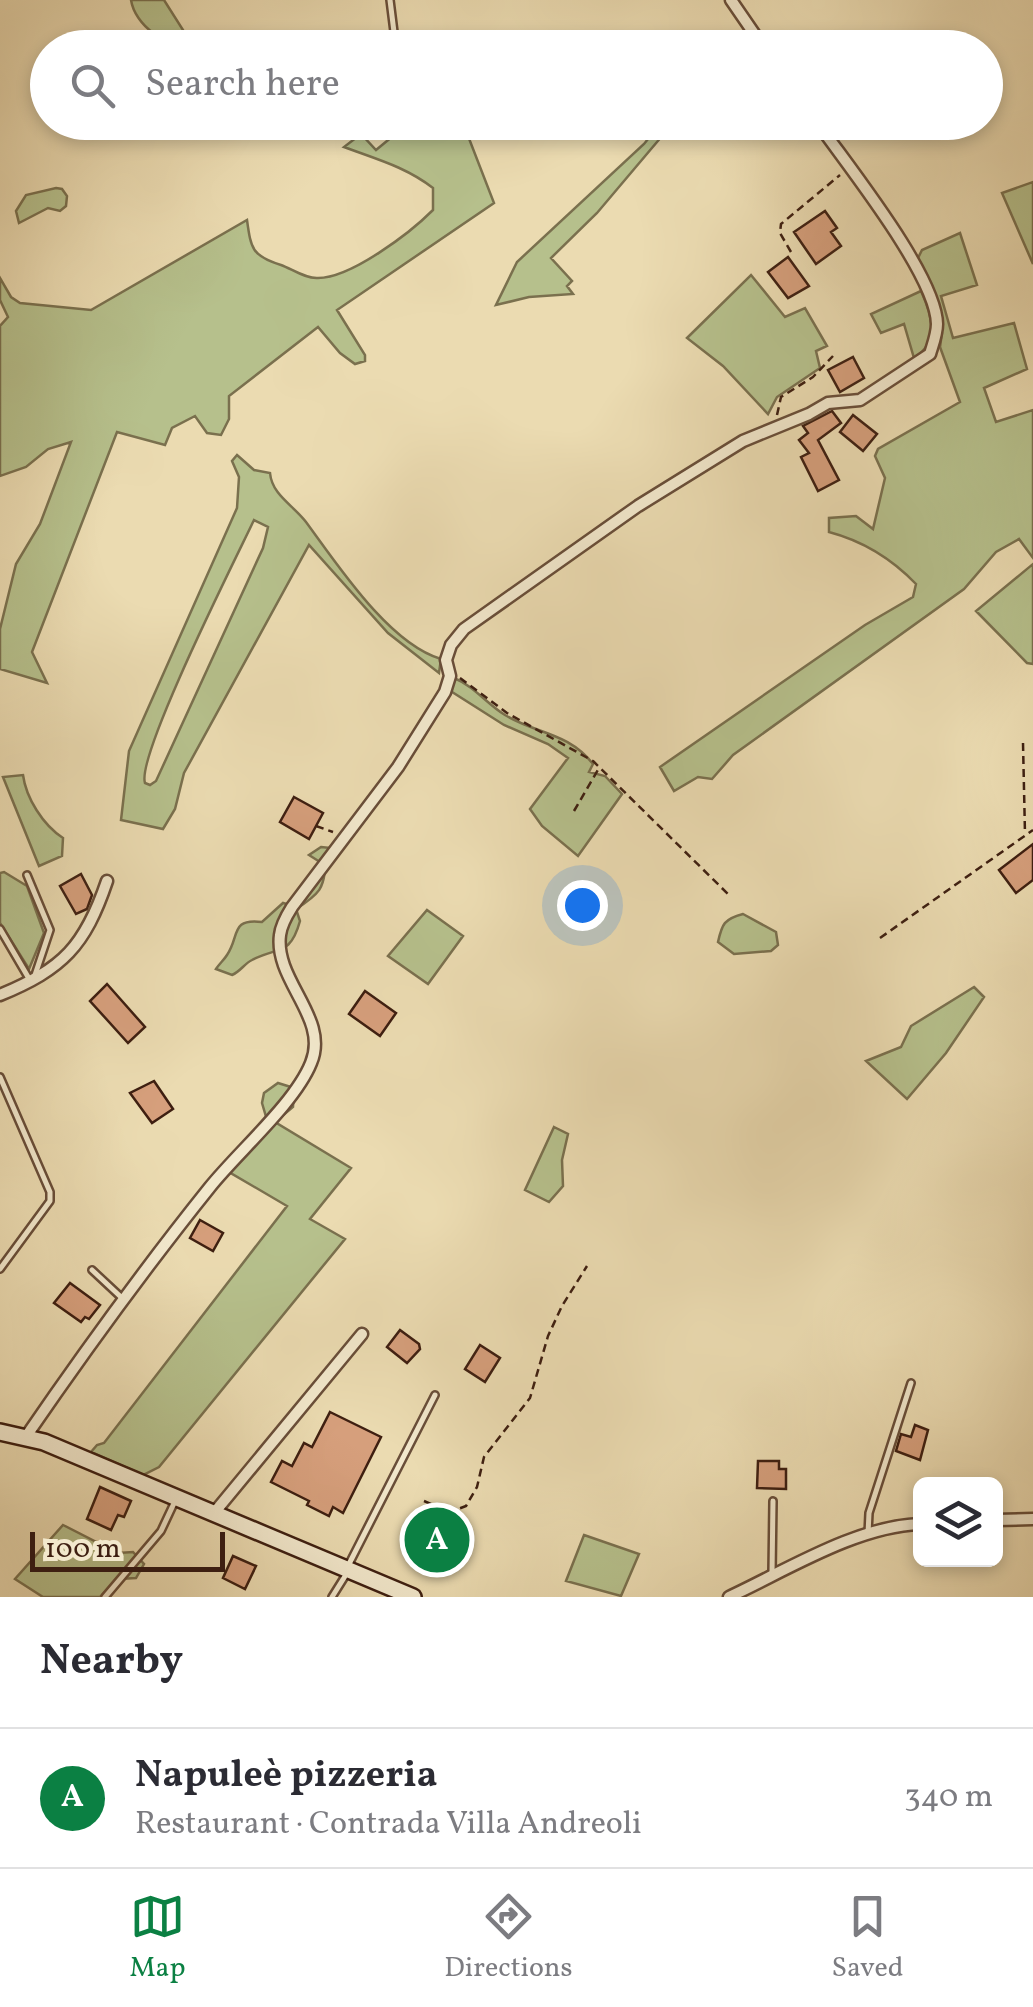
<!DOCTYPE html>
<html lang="en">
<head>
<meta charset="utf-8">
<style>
	:root { --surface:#fff; --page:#f2f2f3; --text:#2b2b33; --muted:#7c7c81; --line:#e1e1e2; --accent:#0b8043 }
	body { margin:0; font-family:Vollkorn,serif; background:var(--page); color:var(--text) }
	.controls { position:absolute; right:30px; bottom:30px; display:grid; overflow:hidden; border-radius:15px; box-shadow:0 5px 15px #0003 }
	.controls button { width:90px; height:90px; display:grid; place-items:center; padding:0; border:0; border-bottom:2px solid var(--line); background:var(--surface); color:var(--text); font:50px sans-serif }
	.scale { position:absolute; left:30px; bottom:25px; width:195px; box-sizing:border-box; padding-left:10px; border:5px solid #3e1f11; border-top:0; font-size:28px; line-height:35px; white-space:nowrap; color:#3e1f11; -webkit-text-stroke:8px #f2e8cc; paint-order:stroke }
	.you { position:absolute; left:582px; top:905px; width:35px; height:35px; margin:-25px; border:8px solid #fff; border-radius:50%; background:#1a73e8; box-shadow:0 0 0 15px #1a73e833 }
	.badge { display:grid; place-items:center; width:65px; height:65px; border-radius:50%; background:var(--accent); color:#fff; font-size:32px; font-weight:700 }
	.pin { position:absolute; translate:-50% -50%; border:5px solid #fff; box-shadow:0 2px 10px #0006 }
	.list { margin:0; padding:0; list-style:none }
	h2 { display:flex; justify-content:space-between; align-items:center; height:130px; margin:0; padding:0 40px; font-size:42px }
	h2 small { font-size:32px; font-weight:400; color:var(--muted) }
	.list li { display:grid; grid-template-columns:65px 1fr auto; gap:30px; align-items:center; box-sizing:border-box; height:140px; padding:0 40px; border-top:2px solid var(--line) }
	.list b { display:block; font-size:38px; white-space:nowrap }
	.list p { margin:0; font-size:32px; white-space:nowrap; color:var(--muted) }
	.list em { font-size:32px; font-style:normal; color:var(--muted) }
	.icon { flex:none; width:55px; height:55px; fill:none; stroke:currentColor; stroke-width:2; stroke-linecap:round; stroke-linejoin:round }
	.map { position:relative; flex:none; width:1033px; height:1597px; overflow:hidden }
	.search { position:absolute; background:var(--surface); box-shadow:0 5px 15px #0003; left:30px; right:30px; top:30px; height:110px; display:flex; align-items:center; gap:25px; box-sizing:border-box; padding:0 35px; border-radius:55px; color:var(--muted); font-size:38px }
	.sheet { height:270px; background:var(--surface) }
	nav { display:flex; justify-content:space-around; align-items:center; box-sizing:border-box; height:140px; border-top:2px solid var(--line); background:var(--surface); font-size:28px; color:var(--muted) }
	nav a { display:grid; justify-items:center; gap:5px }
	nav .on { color:var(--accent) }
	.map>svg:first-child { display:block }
	.green { fill:#b6c08c; stroke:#7a704e; stroke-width:2.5; fill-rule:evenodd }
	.building { fill:#d69f7c; stroke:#3e1f11; stroke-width:2.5 }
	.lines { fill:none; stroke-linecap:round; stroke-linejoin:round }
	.service-casing { stroke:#694e39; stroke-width:10 }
	.minor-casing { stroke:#694e39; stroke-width:15 }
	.secondary-casing { stroke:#3e1f11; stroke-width:20 }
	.path { stroke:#3e1f11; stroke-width:2.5; stroke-dasharray:8 5; stroke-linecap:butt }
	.service { stroke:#f2e8cc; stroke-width:5 }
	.minor { stroke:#f2e8cc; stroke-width:10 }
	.secondary { stroke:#f2e8cc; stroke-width:15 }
</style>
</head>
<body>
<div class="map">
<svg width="1033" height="1597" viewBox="0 0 1033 1597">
	<rect width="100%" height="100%" fill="#ebdbb1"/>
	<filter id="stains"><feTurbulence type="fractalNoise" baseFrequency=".002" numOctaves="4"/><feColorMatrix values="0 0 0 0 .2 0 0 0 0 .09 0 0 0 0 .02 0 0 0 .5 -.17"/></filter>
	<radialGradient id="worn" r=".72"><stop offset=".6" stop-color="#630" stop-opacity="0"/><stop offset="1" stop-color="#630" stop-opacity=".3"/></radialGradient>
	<path class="green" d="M131 0H164L190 41C166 49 135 25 131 0Z
		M410 122 463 123 494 203 337 310 365 355V361L355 364 340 353 318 327 229 396V419L221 435 207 433 195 416 172 428 165 445 117 432 32 652 47 683 0 669V629L16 564 40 524 71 442 48 449 26 467 0 476V326L8 317 0 300V278L11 297 20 303 91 310 247 220C251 249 252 256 281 265 292 269 306 279 318 278 351 278 410 233 433 210V188C406 167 376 159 344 147L361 134 376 150Z
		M661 123H673L597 213 551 258 572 281 567 286 573 294 529 297 496 305 517 262 644 144Z
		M1033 182V264L1002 193Z
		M56 188 62 189 67 196 66 206 60 211 48 208 19 223 16 211 26 195Z
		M960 233 977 285 941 296 953 338 1014 323 1027 369 984 388 996 422 1033 410V558L1019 539 996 552 964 589 733 755 712 779 698 777 674 791 660 767 865 625 913 597 916 584C891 558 863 541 829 532V518L856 516 873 529 885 478 875 456 878 449 960 402 940 347 942 333 939 313 916 262 922 250Z
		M751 275 785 317 805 308 827 346 816 351 820 368 777 397 768 414 723 366 687 338Z
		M921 291C932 315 940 342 914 358L904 324 881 333 871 314Z
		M237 455 254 470 270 473C272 495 293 505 306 522 337 564 389 644 441 659L439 673 388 633 309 545 184 773 175 809 163 829 121 820 129 751 237 508 239 477 232 461ZM254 520 268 527 263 548 156 781 150 785 145 783C136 756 236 558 254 520Z
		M1033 564V664L1027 663 976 611Z
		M454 678C474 686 487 704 505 715 536 734 568 732 593 764L589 772 605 776 622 794 578 856 542 826 530 809 568 758 548 744 504 725 449 690Z
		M23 775C26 798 43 825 63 838L62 856 39 866 3 777Z
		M321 847 331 848C318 882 334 885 296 909L300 921C290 957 278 946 252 960 244 964 241 971 232 975L216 969C219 964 224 960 227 955 240 936 230 918 262 922L283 903 290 905 320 862 309 855Z
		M4 872 27 886 44 933 29 969 0 923V873Z
		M427 910 463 936 428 984 388 956Z
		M743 914 776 932 778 945 771 951 734 954 718 942C722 924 724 919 743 914Z
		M974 987 984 997 946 1053 907 1099 866 1061 901 1047 911 1026Z
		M278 1083 294 1088 293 1107 275 1122 351 1168 310 1219 345 1239 159 1467 143 1475 91 1452 97 1445 104 1443 287 1206 229 1172 267 1120 262 1103 264 1093Z
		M554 1127 568 1134 562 1160 563 1186 549 1202 525 1190Z
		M63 1525 118 1553 133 1552 144 1564 136 1578 119 1579 100 1597H43L15 1579Z
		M584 1535 639 1554 621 1596 566 1581Z"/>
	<path class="building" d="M825 211 837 228 831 232 841 246 816 264 794 232Z
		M788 257 809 286 788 298 768 272Z
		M853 357 864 378 840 392 828 370Z
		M832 411 841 423 818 440 839 480 818 491 801 457 809 453 799 440 808 433 803 426Z
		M853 415 877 434 863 451 840 432Z
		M294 797 323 813 309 839 280 822Z
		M1033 844V880L1016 893 999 870Z
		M81 874 92 895 87 909 76 914 60 886Z
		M107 984 145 1027 128 1043 90 1001Z
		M365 991 396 1013 380 1036 349 1014Z
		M154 1081 173 1109 152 1123 130 1093Z
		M200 1220 223 1233 213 1251 190 1238Z
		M70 1283 100 1305 89 1319 85 1317 81 1322 54 1303Z
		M400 1330 419 1344 420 1349 407 1363 387 1347Z
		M480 1345 500 1358 485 1382 465 1369Z
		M330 1412 381 1437 343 1513 333 1507 329 1516 307 1505 309 1501 271 1482 282 1461 292 1466 304 1443 312 1447Z
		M915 1425 928 1430 920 1460 896 1451 901 1434 911 1437Z
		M758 1461H779V1469H786V1489L757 1488Z
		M100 1487 131 1501 124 1517 118 1515 111 1530 87 1519Z
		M233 1556 256 1566 245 1589 223 1578Z"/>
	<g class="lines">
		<defs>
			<path id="service" d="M390 0 396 48
				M27 875 50 930 35 975
				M0 929 31 982
				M0 1077 50 1192V1201L0 1269
				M92 1270 122 1298
				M868 1534 869 1513 911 1383
				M348 1566 435 1395
				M772 1573 773 1501
				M105 1597 161 1531 176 1499
				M332 1597 347 1573"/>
			<path id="minor" d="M731 0 764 48
				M0 995C63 969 85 946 107 881
				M25 1438C84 1352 145 1268 210 1187 238 1152 295 1103 311 1063 330 1018 274 981 280 935 281 925 287 915 292 907L398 767 445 692 450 676 446 660 451 645 464 629 638 506 743 441 809 414 828 403 860 400 930 354C933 344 937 334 937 324 936 275 847 165 817 122
				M214 1513 362 1334
				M996 1520 1033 1519
				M729 1597C787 1570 857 1526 920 1524"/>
			<path id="secondary" d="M0 1432 44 1442 413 1597"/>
		</defs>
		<use href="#service" class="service-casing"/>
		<use href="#minor" class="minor-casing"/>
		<use href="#secondary" class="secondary-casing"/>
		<path class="path" d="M791 252 780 233 781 224 840 175
			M777 415 781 397 813 377 833 356
			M460 678 507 713 593 761 731 897
			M1023 743 1025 834
			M574 811 599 768
			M316 826 333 832
			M880 938 1033 830
			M424 1501 450 1512 466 1506 477 1487 484 1457 530 1398 548 1336 562 1306 587 1266"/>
		<use href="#service" class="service"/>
		<use href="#minor" class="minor"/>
		<use href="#secondary" class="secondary"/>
	</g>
	<rect width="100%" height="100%" filter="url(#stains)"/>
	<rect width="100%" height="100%" fill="url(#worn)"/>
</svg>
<div class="controls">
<button><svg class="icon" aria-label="layers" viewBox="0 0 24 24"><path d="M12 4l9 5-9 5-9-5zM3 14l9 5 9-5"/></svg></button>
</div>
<div class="scale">100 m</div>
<div class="you"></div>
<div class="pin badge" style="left:437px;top:1540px">A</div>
<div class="search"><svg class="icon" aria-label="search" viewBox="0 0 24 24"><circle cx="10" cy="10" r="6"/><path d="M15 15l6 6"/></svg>Search here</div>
</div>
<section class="sheet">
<h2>Nearby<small></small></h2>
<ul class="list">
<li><span class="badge">A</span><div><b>Napuleè pizzeria</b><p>Restaurant · Contrada Villa Andreoli</p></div><em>340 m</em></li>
</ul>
</section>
<nav>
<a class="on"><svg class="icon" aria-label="map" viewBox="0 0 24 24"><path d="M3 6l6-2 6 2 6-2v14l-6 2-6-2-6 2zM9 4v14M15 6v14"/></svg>Map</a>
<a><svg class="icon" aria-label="directions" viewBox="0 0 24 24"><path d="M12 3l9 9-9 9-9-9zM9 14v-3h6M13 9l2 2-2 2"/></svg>Directions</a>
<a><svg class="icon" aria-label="saved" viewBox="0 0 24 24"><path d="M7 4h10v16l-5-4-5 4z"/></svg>Saved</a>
</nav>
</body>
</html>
